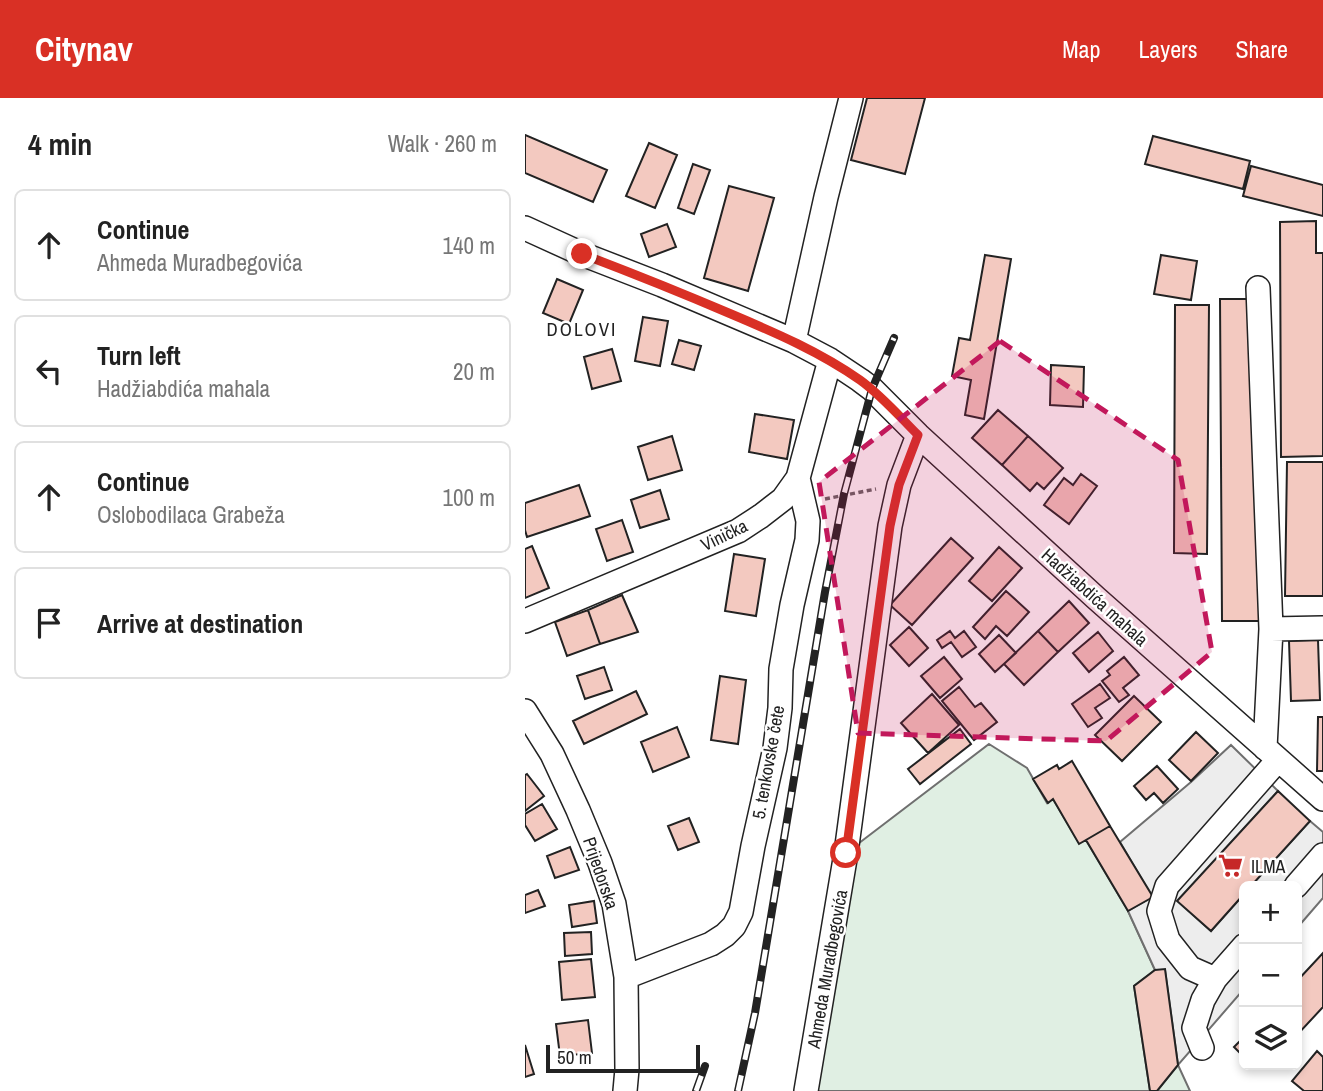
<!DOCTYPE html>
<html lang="en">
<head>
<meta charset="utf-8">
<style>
	:root { --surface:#fff; --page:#f6f6f6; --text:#222; --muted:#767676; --line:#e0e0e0; --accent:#d93025 }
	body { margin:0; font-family:"Archivo Narrow",sans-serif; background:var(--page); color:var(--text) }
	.controls { position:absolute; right:21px; bottom:21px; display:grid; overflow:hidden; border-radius:10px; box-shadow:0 4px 10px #0003 }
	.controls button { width:63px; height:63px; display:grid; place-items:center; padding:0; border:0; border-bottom:2px solid var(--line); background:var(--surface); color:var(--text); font:35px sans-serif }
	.scale { position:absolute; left:21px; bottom:18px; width:154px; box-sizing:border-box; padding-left:7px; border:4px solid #222; border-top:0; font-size:19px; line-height:24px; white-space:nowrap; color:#222; -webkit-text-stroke:5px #fff; paint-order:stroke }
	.stop { position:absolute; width:21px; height:21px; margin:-16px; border:5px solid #d93025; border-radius:50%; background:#fff }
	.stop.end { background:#d93025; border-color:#fff; box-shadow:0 2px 7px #0008 }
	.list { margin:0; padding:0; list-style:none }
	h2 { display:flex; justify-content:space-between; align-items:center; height:91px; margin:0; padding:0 28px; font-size:30px }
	h2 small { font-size:23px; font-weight:400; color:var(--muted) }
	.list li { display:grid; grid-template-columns:46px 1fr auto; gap:21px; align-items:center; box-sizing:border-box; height:112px; margin:0 14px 14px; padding:0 14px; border:2px solid var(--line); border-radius:10px }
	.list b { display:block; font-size:26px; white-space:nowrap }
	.list p { margin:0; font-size:23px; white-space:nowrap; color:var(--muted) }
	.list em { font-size:23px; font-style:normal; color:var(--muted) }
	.icon { flex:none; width:38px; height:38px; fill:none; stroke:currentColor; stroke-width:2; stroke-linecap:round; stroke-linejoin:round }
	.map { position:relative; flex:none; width:798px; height:993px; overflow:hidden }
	header { display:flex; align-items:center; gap:42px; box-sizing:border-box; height:98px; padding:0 35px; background:var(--accent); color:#fff }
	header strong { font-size:33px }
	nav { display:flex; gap:38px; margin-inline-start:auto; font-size:24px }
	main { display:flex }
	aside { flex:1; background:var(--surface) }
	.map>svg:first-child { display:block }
	.green { fill:#e0efe3; stroke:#6f6f6f; stroke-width:2 }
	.parking { fill:#ededed; stroke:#6f6f6f; stroke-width:2 }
	.building { fill:#f3c9c0; stroke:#222; stroke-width:2 }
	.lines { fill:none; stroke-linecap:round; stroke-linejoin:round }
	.minor-casing { stroke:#222; stroke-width:26 }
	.path { stroke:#646464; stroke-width:3.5; stroke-dasharray:5 3.5; stroke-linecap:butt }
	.minor { stroke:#fff; stroke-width:23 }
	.rail-casing { stroke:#222; stroke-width:8 }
	.rail { stroke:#fff; stroke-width:5; stroke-dasharray:16; stroke-linecap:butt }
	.route { stroke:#d93025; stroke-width:9 }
	.marked { fill:#c2185b; fill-opacity:0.2; stroke:#c2185b; stroke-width:5; stroke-dasharray:14 9; stroke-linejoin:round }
	.labels { text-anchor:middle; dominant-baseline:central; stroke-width:5; stroke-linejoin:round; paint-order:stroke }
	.street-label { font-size:18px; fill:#222; stroke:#fff }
	.poi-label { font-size:18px; fill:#222; stroke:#fff; text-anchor:start }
	.neighbourhood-label { font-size:19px; letter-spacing:2px; fill:#222; stroke:#fff }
</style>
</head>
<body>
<header>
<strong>Citynav</strong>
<nav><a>Map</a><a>Layers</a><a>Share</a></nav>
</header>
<main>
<aside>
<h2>4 min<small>Walk · 260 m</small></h2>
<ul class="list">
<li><svg class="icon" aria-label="ahead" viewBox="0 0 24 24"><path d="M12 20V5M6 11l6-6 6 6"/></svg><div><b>Continue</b><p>Ahmeda Muradbegovića</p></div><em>140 m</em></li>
<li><svg class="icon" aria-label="left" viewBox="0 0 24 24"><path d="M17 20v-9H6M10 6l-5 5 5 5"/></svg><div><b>Turn left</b><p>Hadžiabdića mahala</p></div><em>20 m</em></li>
<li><svg class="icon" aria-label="ahead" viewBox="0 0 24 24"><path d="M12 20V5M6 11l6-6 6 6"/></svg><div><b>Continue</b><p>Oslobodilaca Grabeža</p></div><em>100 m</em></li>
<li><svg class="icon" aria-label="arrive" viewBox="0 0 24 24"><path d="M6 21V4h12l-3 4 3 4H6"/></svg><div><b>Arrive at destination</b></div></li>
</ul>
</aside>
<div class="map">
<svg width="798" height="993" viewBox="0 0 798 993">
	<rect width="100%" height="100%" fill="#fff"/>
	<path class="green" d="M464 646 502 670 522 705 528 701 554 745 561 742 603 813 630 872 609 888 625 993H281L321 755Z
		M653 967 665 993H632Z"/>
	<path class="parking" d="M706 647 753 693 653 803 686 833 719 796V891L653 967 640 872H630L603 813 627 799 595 744 666 684Z
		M785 723 798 734V800L772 830V788H726Z"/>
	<path class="building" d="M342 0H400L380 76 326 62Z
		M0 37 82 72 68 104 0 75Z
		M628 38 725 63 718 91 620 66Z
		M124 45 152 57 130 110 101 98Z
		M168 66 185 72 169 116 153 110Z
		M726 68 798 87V118L718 98Z
		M204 88 249 100 223 193 179 180Z
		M791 123V155H798V358L756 359 755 124Z
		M142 126 151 149 124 159 116 136Z
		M460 157 486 161 459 321 440 317 446 282 427 278 434 240 445 242Z
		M636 157 672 163 666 202 629 196Z
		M32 181 58 192 44 226 18 215Z
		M695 201H733L734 523H697Z
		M650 207H684L682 456 649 455Z
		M118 219 143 223 135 268 110 263Z
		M154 242 176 248 169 272 147 266Z
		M87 251 96 283 67 291 59 259Z
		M526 267 559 269 558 309 525 307Z
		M473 312 503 338 477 367 447 340Z
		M230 316 269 322 262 361 224 354Z
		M147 338 157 372 123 382 113 349Z
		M503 338 538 370 519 391 512 385 505 393 477 367Z
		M762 364H798V498H760Z
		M556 376 572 388 544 426 519 407 539 380 548 387Z
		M54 387 65 418 2 439 0 432V405Z
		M135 392 144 421 115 430 106 402Z
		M97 422 108 454 82 463 71 431Z
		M426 440 448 460 387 527 365 507Z
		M7 448 24 490 0 500V451Z
		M474 449 497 470 467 503 444 483Z
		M209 456 240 461 231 518 200 513Z
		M481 493 504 514 482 538 471 528 460 541 448 529Z
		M97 497 113 534 75 546 63 512Z
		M544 503 564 525 533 554 513 533Z
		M63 512 75 546 42 558 30 524Z
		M384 529 403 550 384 568 365 547Z
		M425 533 430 540 439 533 451 549 437 559 426 544 417 550 412 542Z
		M513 533 533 554 499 587 479 566Z
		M573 534 588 553 564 574 548 555Z
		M474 537 491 555 470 574 454 556Z
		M793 542 795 602 766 603 764 543Z
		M419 559 437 581 415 600 396 578Z
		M599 559 614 577 598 590 604 597 594 604 577 583 585 577 582 573Z
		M79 569 87 592 60 601 52 578Z
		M195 578 221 582 213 646 186 642Z
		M575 586 585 600 570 610 577 620 563 629 547 606Z
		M434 589 450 609 456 605 472 624 449 642 417 603Z
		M111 593 122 616 59 646 48 623Z
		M407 596 434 627 403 655 376 625Z
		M609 598 636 624 597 663 570 637Z
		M793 619H798V673H792Z
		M152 629 164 659 128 674 116 644Z
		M435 631 446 646 395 686 383 671Z
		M671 634 693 655 666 683 644 662Z
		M547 663 585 728 554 746 528 701 523 705 508 681 532 667 534 671Z
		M632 668 653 691 638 705 629 695 621 702 609 688Z
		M2 676 19 698 0 713V677Z
		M753 693 785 723 726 788H719V796L686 833 652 803Z
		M17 706 32 731 10 743 0 727V716Z
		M164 720 174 744 153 752 143 728Z
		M585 728 628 799 603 813 561 742Z
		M45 749 54 772 30 780 22 758Z
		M13 792 20 808 0 815V797Z
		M69 803 72 825 47 829 44 807Z
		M66 834 67 856 40 858 39 835Z
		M798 855V909L772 937V883Z
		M66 861 70 899 37 902 34 864Z
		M640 871 653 967 632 993H625L609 888 630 872Z
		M63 922 67 955 35 958 31 926Z
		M719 939V959L709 949Z
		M0 947 9 976 0 979Z
		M792 953 798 959V993H779L767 983Z"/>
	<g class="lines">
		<defs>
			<path id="minor" d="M0 130 57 156 137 187 269 243 305 262 335 282 347 291 393 337 571 500 798 701
				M733 190 746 531 740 650
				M269 243 301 99 326 0
				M0 523 213 433 236 418 258 401 273 380 305 262
				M746 531 798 530
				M0 613 27 656 53 712 75 765 89 806 101 879 102 971 100 993
				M771 788 798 757
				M101 879 186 846 200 837 209 828 216 814 228 748 250 650 255 610 256 571 267 507 282 442 283 423 273 380
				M690 881 665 870 643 842 634 813 642 788 753 662
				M677 950 669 930 678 902 690 881 719 848
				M281 993 321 755 365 428 374 387 393 337"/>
		</defs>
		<use href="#minor" class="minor-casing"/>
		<path class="path" d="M300 401 351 391"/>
		<use href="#minor" class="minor"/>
		<defs>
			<path id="rail" d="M171 993 180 968
				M213 993 230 915 300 494 319 396 347 291 369 240"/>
		</defs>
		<use href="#rail" class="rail-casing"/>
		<use href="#rail" class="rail"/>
	</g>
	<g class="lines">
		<path class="route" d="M57 156C107 175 157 195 206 216 251 235 295 254 335 282 356 297 374 318 393 337L374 387 365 428 321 755"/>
	</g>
	<path class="marked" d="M475 243 653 362 687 554 581 643 333 635 294 384Z"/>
	<defs>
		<symbol id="supermarket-bare" viewBox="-9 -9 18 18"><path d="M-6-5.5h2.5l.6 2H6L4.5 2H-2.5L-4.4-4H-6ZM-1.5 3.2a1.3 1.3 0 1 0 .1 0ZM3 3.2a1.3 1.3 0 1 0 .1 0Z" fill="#c62828" stroke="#fff" stroke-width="2.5" paint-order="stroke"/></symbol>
	</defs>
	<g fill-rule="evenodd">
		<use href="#supermarket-bare" x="688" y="750" width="35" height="35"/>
	</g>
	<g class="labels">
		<g class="street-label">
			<text transform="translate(199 437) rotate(-26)">Vinička</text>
			<text transform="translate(570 499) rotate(42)">Hadžiabdića mahala</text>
			<text transform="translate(243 664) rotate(-80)">5. tenkovske čete</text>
			<text transform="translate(76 775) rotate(71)">Prijedorska</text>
			<text transform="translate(302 871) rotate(-80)">Ahmeda Muradbegovića</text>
		</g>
		<g class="poi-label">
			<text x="726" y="768">ILMA</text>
		</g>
		<g class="neighbourhood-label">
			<text x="57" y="231">DOLOVI</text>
		</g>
	</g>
</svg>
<div class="controls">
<button>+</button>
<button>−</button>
<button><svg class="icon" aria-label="layers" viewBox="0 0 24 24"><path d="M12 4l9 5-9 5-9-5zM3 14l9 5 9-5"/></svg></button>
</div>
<div class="scale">50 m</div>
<div class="stop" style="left:321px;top:755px"></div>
<div class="stop end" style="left:57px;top:156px"></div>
</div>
</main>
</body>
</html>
